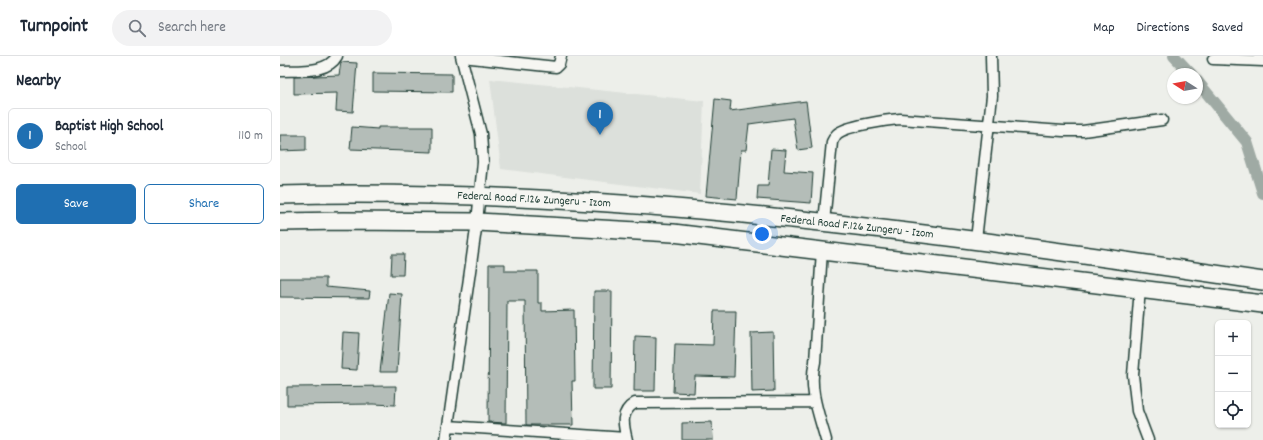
<!DOCTYPE html>
<html lang="en">
<head>
<meta charset="utf-8">
<style>
	:root { --surface:#fff; --page:#f2f2f3; --text:#1f2937; --muted:#747a83; --line:#e0e1e3; --accent:#1f6fb2 }
	body { margin:0; font-family:Dekko,sans-serif; background:var(--page); color:var(--text) }
	.controls { position:absolute; right:12px; bottom:12px; display:grid; overflow:hidden; border-radius:6px; box-shadow:0 1px 3px #0004 }
	.controls button { width:36px; height:36px; display:grid; place-items:center; padding:0; border:0; border-bottom:1px solid var(--line); background:var(--surface); color:var(--text); font:20px sans-serif }
	.compass { position:absolute; left:887px; top:12px; width:36px; height:36px; border-radius:50%; background:var(--surface); box-shadow:0 1px 3px #0004; rotate:281deg }
	.you { position:absolute; left:482px; top:178px; width:14px; height:14px; margin:-10px; border:3px solid #fff; border-radius:50%; background:#1a73e8; box-shadow:0 0 0 6px #1a73e833 }
	.badge { display:grid; place-items:center; width:26px; height:26px; border-radius:50%; background:var(--accent); color:#fff; font-size:13px; font-weight:700 }
	.pin { position:absolute; translate:-50% -33px; filter:drop-shadow(0 1px 2px #0008) }
	.pin::after { content:''; position:absolute; top:21px; width:14px; height:12px; background:inherit; clip-path:polygon(0 0,100% 0,50% 100%) }
	.list { margin:0; padding:0; list-style:none }
	h2 { display:flex; justify-content:space-between; align-items:center; height:52px; margin:0; padding:0 16px; font-size:17px }
	h2 small { font-size:13px; font-weight:400; color:var(--muted) }
	.list li { display:grid; grid-template-columns:26px 1fr auto; gap:12px; align-items:center; box-sizing:border-box; height:56px; margin:0 8px 8px; padding:0 8px; border:1px solid var(--line); border-radius:6px }
	.list b { display:block; font-size:15px; white-space:nowrap }
	.list p { margin:0; font-size:13px; white-space:nowrap; color:var(--muted) }
	.list em { font-size:13px; font-style:normal; color:var(--muted) }
	.actions { display:flex; gap:8px; padding:12px 16px }
	.actions a { flex:1; padding:9px 0; border:1px solid var(--accent); border-radius:6px; text-align:center; font-size:14px; color:var(--accent) }
	.actions .main { background:var(--accent); color:#fff }
	.icon { flex:none; width:22px; height:22px; fill:none; stroke:currentColor; stroke-width:2; stroke-linecap:round; stroke-linejoin:round }
	.map { position:relative; flex:none; width:983px; height:384px; overflow:hidden }
	header { display:flex; align-items:center; gap:24px; box-sizing:border-box; height:56px; padding:0 20px; background:var(--surface); border-bottom:1px solid var(--line) }
	header strong { font-size:19px }
	nav { display:flex; gap:22px; margin-inline-start:auto; font-size:14px }
	.search { width:280px; height:36px; background:var(--page); display:flex; align-items:center; gap:10px; box-sizing:border-box; padding:0 14px; border-radius:22px; color:var(--muted); font-size:15px }
	main { display:flex }
	aside { flex:1; background:var(--surface) }
	.map>svg:first-child { display:block }
	.built { fill:#dce0db }
	.lines { fill:none; stroke-linecap:round; stroke-linejoin:round }
	.canal { stroke:#9faaa4; stroke-width:12 }
	.building { fill:#b4bdb8; stroke:#1f3d34 }
	.minor-casing { stroke:#1f3d34; stroke-width:13 }
	.primary-casing { stroke:#1f3d34; stroke-width:20 }
	.minor { stroke:#f6f6f2; stroke-width:10 }
	.primary { stroke:#f6f6f2; stroke-width:17 }
	.labels { text-anchor:middle; dominant-baseline:central; stroke-width:3; stroke-linejoin:round; paint-order:stroke }
	.street-label { font-size:12px; fill:#1f3d34; stroke:#f6f6f2 }
</style>
</head>
<body>
<header>
<strong>Turnpoint</strong>
<div class="search"><svg class="icon" aria-label="search" viewBox="0 0 24 24"><circle cx="10" cy="10" r="6"/><path d="M15 15l6 6"/></svg>Search here</div>
<nav><a>Map</a><a>Directions</a><a>Saved</a></nav>
</header>
<main>
<aside>
<h2>Nearby<small></small></h2>
<ul class="list">
<li><span class="badge">1</span><div><b>Baptist High School</b><p>School</p></div><em>110 m</em></li>
</ul>
<div class="actions"><a class="main">Save</a><a>Share</a></div>
</aside>
<div class="map">
<svg width="983" height="384" viewBox="0 0 983 384">
	<rect width="100%" height="100%" fill="#edefea"/>
	<filter id="ink" filterUnits="userSpaceOnUse"><feTurbulence type="fractalNoise" baseFrequency=".025" numOctaves="2"/><feDisplacementMap in="SourceGraphic" scale="8" xChannelSelector="R" yChannelSelector="G"/><feConvolveMatrix kernelMatrix="1 2 1 2 8 2 1 2 1" color-interpolation-filters="sRGB"/></filter>
	<g filter="url(#ink)">
		<path class="built" d="M210 23 424 45 420 138 221 113Z"/>
		<g class="lines">
			<path class="canal" d="M894 0 911 18
				M917 25 967 86 983 137"/>
		</g>
		<path class="building" d="M61 6 77 7 73 56 56 55 57 37 14 38V21L59 19Z
			M93 17 172 18V36L93 35Z
			M435 43 451 45 450 55 526 45 532 92 518 94 513 62 469 68 466 94H461L457 143 426 140Z
			M72 71 98 73V71H152V96L70 93Z
			M0 79H26V94L0 95Z
			M491 93 506 94 504 115 533 117 531 147 477 143 478 130H488Z
			M112 198H124L123 219H111Z
			M209 208H225V215H258V247H262V255L294 254 295 325H292L293 369H246L245 245H227L226 367 208 366Z
			M0 222H46V231L90 235 89 242 0 241Z
			M314 235H332L331 333H313Z
			M109 237 122 238 117 316H100Z
			M434 255H456L454 321 415 320 414 337 393 336 395 288 433 289Z
			M63 276 79 277 77 314 61 313Z
			M493 276 494 335 472 336 471 277Z
			M355 280 376 281 375 335H354Z
			M116 330 115 349 93 348 7 349V331Z
			M432 366 433 384H402V367Z"/>
		<g class="lines">
			<defs>
				<path id="minor" d="M182 1 276 11 279 8 281 0
					M933 3 983 5
					M0 15C18 14 47 18 57 0
					M544 166 552 86C553 84 555 80 557 78 565 70 608 64 620 63L783 75H803L882 64
					M696 184 712 40 711 0
					M542 194 535 306C528 332 539 359 546 384
					M860 232 853 319 857 355 868 384
					M168 370 346 382
					M166 384 197 166 203 106 201 78 181 0
					M347 384C343 368 340 356 355 347L535 346"/>
				<path id="primary" d="M0 139C329 131 658 177 983 225
					M0 166 63 165 197 166 393 177 983 248"/>
			</defs>
			<use href="#minor" class="minor-casing"/>
			<use href="#primary" class="primary-casing"/>
			<use href="#minor" class="minor"/>
			<use href="#primary" class="primary"/>
		</g>
	</g>
	<g class="labels">
		<g class="street-label">
			<text transform="translate(254 144) rotate(3)">Federal Road F.126 Zungeru - Izom</text>
			<text transform="translate(577 171) rotate(6)">Federal Road F.126 Zungeru - Izom</text>
		</g>
	</g>
</svg>
<div class="controls">
<button>+</button>
<button>−</button>
<button><svg class="icon" aria-label="locate" viewBox="0 0 24 24"><circle cx="12" cy="12" r="6"/><path d="M12 2v4M12 18v4M2 12h4M18 12h4"/></svg></button>
</div>
<svg class="compass" viewBox="-18 -18 36 36"><path d="M0-13l5 13h-10z" fill="#e53935"/><path d="M0 13l5-13h-10z" fill="#747a83"/></svg>
<div class="you"></div>
<div class="pin badge" style="left:320px;top:79px">1</div>
</div>
</main>
</body>
</html>
